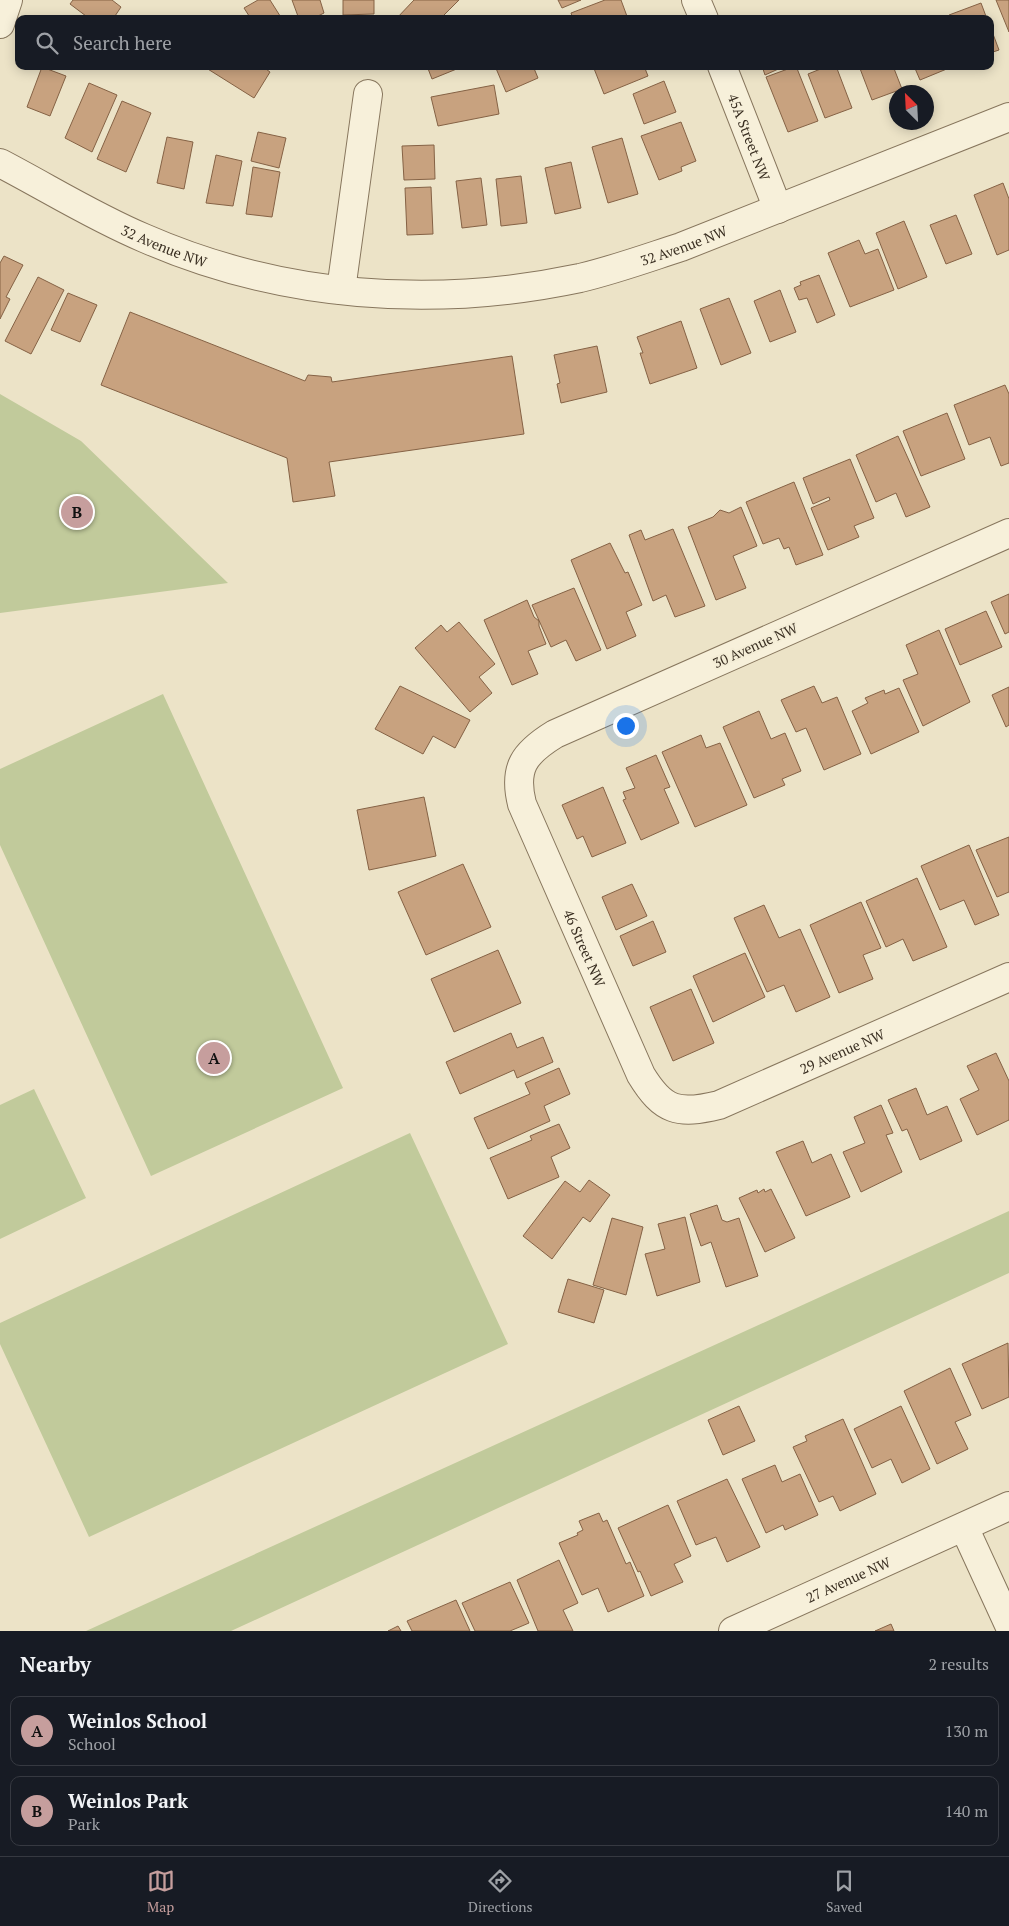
<!DOCTYPE html>
<html lang="en">
<head>
<meta charset="utf-8">
<style>
	:root { --surface:#171b24; --page:#20242c; --text:#f1f3f6; --muted:#9ea1a6; --line:#363941; --accent:#c69e9d }
	body { margin:0; font-family:"PT Serif",serif; background:var(--page); color:var(--text) }
	.compass { position:absolute; left:889px; top:85px; width:45px; height:45px; border-radius:50%; background:var(--surface); box-shadow:0 2px 12px #0003; rotate:336deg }
	.you { position:absolute; left:625px; top:725px; width:18px; height:18px; margin:-12px; border:4px solid #fff; border-radius:50%; background:#1a73e8; box-shadow:0 0 0 8px #1a73e833 }
	.badge { display:grid; place-items:center; width:32px; height:32px; border-radius:50%; background:var(--accent); color:#111; font-size:16px; font-weight:700 }
	.pin { position:absolute; translate:-50% -50%; border:2px solid #fff; box-shadow:0 1px 5px #0006 }
	.list { margin:0; padding:0; list-style:none }
	h2 { display:flex; justify-content:space-between; align-items:center; height:65px; margin:0; padding:0 20px; font-size:21px }
	h2 small { font-size:16px; font-weight:400; color:var(--muted) }
	.list li { display:grid; grid-template-columns:32px 1fr auto; gap:15px; align-items:center; box-sizing:border-box; height:70px; margin:0 10px 10px; padding:0 10px; border:1px solid var(--line); border-radius:10px }
	.list b { display:block; font-size:19px; white-space:nowrap }
	.list p { margin:0; font-size:16px; white-space:nowrap; color:var(--muted) }
	.list em { font-size:16px; font-style:normal; color:var(--muted) }
	.icon { flex:none; width:28px; height:28px; fill:none; stroke:currentColor; stroke-width:2; stroke-linecap:round; stroke-linejoin:round }
	.map { position:relative; flex:none; width:1009px; height:1631px; overflow:hidden }
	.search { position:absolute; background:var(--surface); box-shadow:0 2px 12px #0003; left:15px; right:15px; top:15px; height:55px; display:flex; align-items:center; gap:12px; box-sizing:border-box; padding:0 18px; border-radius:10px; color:var(--muted); font-size:19px }
	.sheet { height:225px; background:var(--surface) }
	nav { display:flex; justify-content:space-around; align-items:center; box-sizing:border-box; height:70px; border-top:1px solid var(--line); background:var(--surface); font-size:14px; color:var(--muted) }
	nav a { display:grid; justify-items:center; gap:2px }
	nav .on { color:var(--accent) }
	.map>svg:first-child { display:block }
	.green { fill:#c1ca9b }
	.building { fill:#c8a27f; stroke:#856245 }
	.lines { fill:none; stroke-linecap:round; stroke-linejoin:round }
	.minor-casing { stroke:#87765d; stroke-width:30 }
	.minor { stroke:#f7f0da; stroke-width:28 }
	.labels { text-anchor:middle; dominant-baseline:central; stroke-width:4; stroke-linejoin:round; paint-order:stroke }
	.street-label { font-size:14px; fill:#382d20; stroke:#f4edd6 }
</style>
</head>
<body>
<div class="map">
<svg width="1009" height="1631" viewBox="0 0 1009 1631">
	<rect width="100%" height="100%" fill="#ece3c7"/>
	<path class="green" d="M0 394 81 441 228 583 0 613Z
		M163 694 343 1088 151 1176 0 845V769Z
		M34 1089 86 1198 0 1239V1105Z
		M410 1133 508 1344 89 1537 0 1344V1323Z
		M1009 1211V1273L231 1631H86Z"/>
	<path class="building" d="M73 0H112L121 7 113 19H90L70 4Z
		M258 0H270L282 19H251L244 8Z
		M292 0H320L324 13 312 19H299Z
		M343 0H374V14L343 15Z
		M414 0H459L440 19H396Z
		M558 0H581L562 8Z
		M605 0H621L628 19H573L571 13Z
		M996 0H1009V32Z
		M981 3 987 19H950L949 15Z
		M990 26 999 50 990 53Z
		M203 66H262L270 72 254 98Z
		M427 66H464L432 79Z
		M495 66H533L538 78 506 92Z
		M593 66H644L648 76 604 94Z
		M762 66H785L765 75Z
		M796 66 818 121 788 132 766 77Z
		M828 66H836L852 108 825 118 808 74Z
		M859 66H893L902 89 872 100Z
		M914 66H954L920 80Z
		M42 67 66 76 50 116 27 107Z
		M664 81 676 112 644 124 633 94Z
		M89 83 117 95 92 152 65 138Z
		M494 85 499 114 438 126 431 97Z
		M122 101 151 113 126 172 97 159Z
		M681 122 696 161 681 167 682 171 659 180 641 136Z
		M258 132 286 138 279 168 251 161Z
		M167 137 193 142 184 189 157 183Z
		M622 138 638 194 608 203 592 147Z
		M434 145 435 179 404 180 402 146Z
		M216 155 242 161 233 206 206 203Z
		M571 162 581 208 555 214 545 168Z
		M253 167 280 172 272 217 246 214Z
		M521 176 527 223 501 226 496 179Z
		M481 178 487 225 462 228 456 181Z
		M1003 183 1009 199V250L997 255 974 195Z
		M431 187 433 234 407 235 405 188Z
		M956 215 972 254 946 264 930 225Z
		M904 221 927 277 898 289 876 233Z
		M859 240 865 254 878 249 894 290 850 307 828 253Z
		M4 256 23 265 6 297 10 299 0 319V263Z
		M819 275 835 315 817 323 807 298 799 300 794 288 801 285 800 282Z
		M38 277 64 290 31 354 5 341Z
		M780 290 796 332 770 342 754 301Z
		M68 293 97 305 80 342 51 330Z
		M729 298 751 353 721 365 700 309Z
		M130 312 305 381 308 375 331 377 332 382 512 356 524 434 329 462 335 496 293 502 287 458 101 385Z
		M681 321 697 368 650 384 640 353H643L637 337Z
		M597 346 607 392 561 403 557 384 560 383 554 355Z
		M1005 385 1009 394V463L1001 466 990 437 969 445 954 405Z
		M947 413 965 459 921 476 903 431Z
		M898 436 930 507 906 517 896 493 876 502 856 455Z
		M850 459 874 518 854 526 859 537 828 550 811 508 830 500 829 497 813 504 803 478Z
		M794 482 823 555 796 565 789 547 784 549 779 538 763 544 746 502Z
		M741 507 757 546 733 556 746 588 716 600 688 527 713 517 720 510 729 513Z
		M673 529 705 606 675 617 666 595 653 601 629 535 641 530 645 540Z
		M610 543 625 573 628 572 642 605 626 612 636 636 607 649 571 560Z
		M574 588 601 650 576 661 566 640 551 647 532 605Z
		M1009 594V632L1005 634 991 602Z
		M527 600 534 617 539 621V626L546 644 528 651 538 674 512 685 484 620Z
		M986 611 1002 647 960 665 945 629Z
		M459 622 495 664 479 677 492 693 470 712 415 648 441 625 447 632Z
		M939 630 970 702 923 726 903 680 918 674 906 645Z
		M400 686 470 720 455 748 433 736 423 754 375 729Z
		M814 686 822 703 837 697 861 754 824 770 806 728 796 732 781 700Z
		M1009 687V725L1006 727 992 695Z
		M899 688 919 732 871 754 852 711 868 703 865 698 884 690 885 694Z
		M759 711 771 739 785 733 801 771 782 779 785 785 754 798 723 727Z
		M701 735 706 748 720 743 747 805 695 827 662 752Z
		M656 755 670 787 664 789 679 823 641 840 623 800 626 799 623 792 635 788 626 768Z
		M603 787 626 843 592 857 583 836 577 839 562 805Z
		M424 797 436 856 369 870 357 810Z
		M1009 837V892L997 897 976 850Z
		M969 845 999 915 975 925 964 900 940 910 921 866Z
		M463 864 491 927 426 955 398 892Z
		M917 878 947 947 913 961 903 939 886 947 866 901Z
		M632 884 647 916 616 930 602 897Z
		M861 902 881 948 863 955 873 979 839 993 810 925Z
		M764 905 779 938 800 929 830 997 796 1012 784 985 767 992 734 918Z
		M653 921 666 952 633 966 620 936Z
		M498 950 521 1003 454 1032 431 979Z
		M745 953 765 997 713 1022 693 976Z
		M691 989 714 1043 673 1061 650 1007Z
		M511 1033 517 1048 543 1037 553 1062 517 1078 514 1070 460 1094 446 1062Z
		M996 1053 1009 1081V1120L977 1135 960 1099 979 1090 967 1066Z
		M559 1068 570 1094 544 1106 550 1121 488 1149 474 1118 530 1094 525 1083Z
		M916 1088 927 1115 947 1106 962 1141 920 1160 907 1129 902 1131 888 1100Z
		M881 1105 893 1133 886 1135 902 1172 861 1192 843 1152 865 1143 854 1117Z
		M559 1124 570 1148 551 1157 559 1177 508 1199 490 1158 532 1140 530 1136Z
		M803 1141 812 1163 831 1154 850 1197 806 1216 776 1152Z
		M589 1180 610 1195 590 1222 583 1217 552 1259 523 1236 565 1181 580 1192Z
		M764 1189 765 1192 771 1189 795 1238 765 1252 739 1198 757 1190 758 1193Z
		M717 1205 722 1220 727 1222 739 1218 758 1276 726 1287 711 1242 701 1246 690 1214Z
		M685 1217 700 1282 657 1296 645 1254 665 1249 658 1224Z
		M612 1218 643 1227 626 1295 593 1285Z
		M568 1279 604 1290 594 1323 558 1312Z
		M1008 1343 1009 1397 982 1409 962 1364Z
		M950 1368 971 1415 955 1422 968 1449 937 1464 904 1391Z
		M739 1406 755 1441 723 1455 708 1420Z
		M901 1406 930 1469 902 1483 891 1459 872 1468 854 1429Z
		M843 1419 876 1494 840 1511 833 1496 819 1502 793 1447 807 1441 805 1436Z
		M775 1465 782 1482 800 1474 818 1515 785 1530 783 1525 766 1533 742 1479Z
		M727 1479 760 1547 727 1562 716 1537 696 1545 677 1501Z
		M668 1505 691 1556 674 1564 683 1582 651 1596 640 1571 638 1572 618 1528Z
		M599 1513 603 1522 607 1520 626 1564 630 1562 644 1596 608 1612 598 1588 582 1595 559 1543 578 1535 577 1533 583 1530 579 1521Z
		M559 1560 578 1603 563 1610 573 1631H538L517 1580Z
		M510 1582 529 1623 510 1631H475L462 1603Z
		M456 1600 470 1631H412L407 1621Z
		M891 1624 894 1631H875Z
		M398 1626 401 1631H388Z"/>
	<g class="lines">
		<defs>
			<g id="minor">
				<path d="M696 0 704 19"/>
				<path d="M0 24 8 0"/>
				<path id="s1" d="M722 66 778 209"/>
				<path id="s2" d="M0 163C48 188 94 217 144 238 281 298 433 309 580 278 614 270 647 258 681 247L1009 117"/>
				<path d="M341 290 368 94"/>
				<path id="s3" d="M1009 533 555 734C524 753 513 768 522 804L641 1075C663 1111 678 1115 719 1105L1009 977"/>
				<path d="M964 1527 1009 1625"/>
				<path id="s4" d="M733 1631 1009 1506"/>
			</g>
		</defs>
		<use href="#minor" class="minor-casing"/>
		<use href="#minor" class="minor"/>
	</g>
	<g class="labels">
		<g class="street-label">
			<text stroke="none"><textPath href="#s1" startOffset="76">45A Street NW</textPath></text>
			<text stroke="none"><textPath href="#s2" startOffset="716">32 Avenue NW</textPath></text>
			<text stroke="none"><textPath href="#s2" startOffset="184">32 Avenue NW</textPath></text>
			<text transform="translate(755 645) rotate(-24)">30 Avenue NW</text>
			<text stroke="none"><textPath href="#s3" startOffset="739">46 Street NW</textPath></text>
			<text stroke="none"><textPath href="#s3" startOffset="1105">29 Avenue NW</textPath></text>
			<text stroke="none"><textPath href="#s4" startOffset="126">27 Avenue NW</textPath></text>
		</g>
	</g>
</svg>
<svg class="compass" viewBox="-18 -18 36 36"><path d="M0-13l5 13h-10z" fill="#e53935"/><path d="M0 13l5-13h-10z" fill="#9ea1a6"/></svg>
<div class="you"></div>
<div class="pin badge" style="left:214px;top:1058px">A</div>
<div class="pin badge" style="left:77px;top:512px">B</div>
<div class="search"><svg class="icon" aria-label="search" viewBox="0 0 24 24"><circle cx="10" cy="10" r="6"/><path d="M15 15l6 6"/></svg>Search here</div>
</div>
<section class="sheet">
<h2>Nearby<small>2 results</small></h2>
<ul class="list">
<li><span class="badge">A</span><div><b>Weinlos School</b><p>School</p></div><em>130 m</em></li>
<li><span class="badge">B</span><div><b>Weinlos Park</b><p>Park</p></div><em>140 m</em></li>
</ul>
</section>
<nav>
<a class="on"><svg class="icon" aria-label="map" viewBox="0 0 24 24"><path d="M3 6l6-2 6 2 6-2v14l-6 2-6-2-6 2zM9 4v14M15 6v14"/></svg>Map</a>
<a><svg class="icon" aria-label="directions" viewBox="0 0 24 24"><path d="M12 3l9 9-9 9-9-9zM9 14v-3h6M13 9l2 2-2 2"/></svg>Directions</a>
<a><svg class="icon" aria-label="saved" viewBox="0 0 24 24"><path d="M7 4h10v16l-5-4-5 4z"/></svg>Saved</a>
</nav>
</body>
</html>
